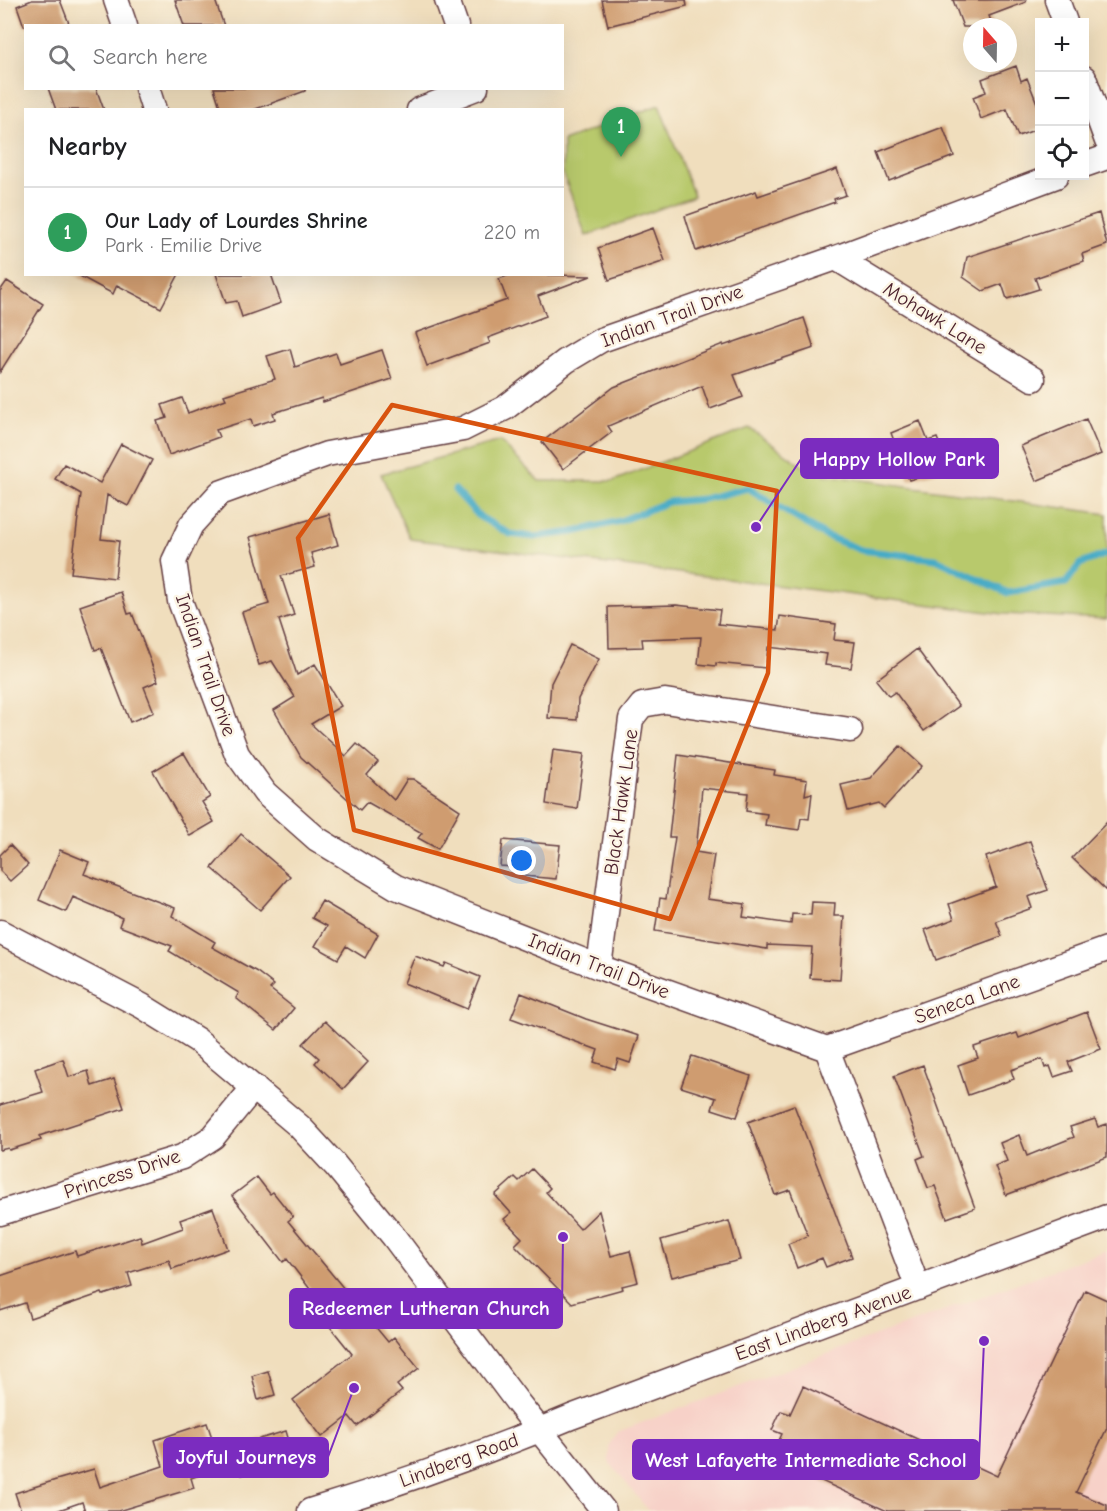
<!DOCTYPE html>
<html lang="en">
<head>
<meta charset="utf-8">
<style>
	:root { --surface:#fff; --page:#f6f6f6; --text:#202124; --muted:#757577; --line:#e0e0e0; --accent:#0b8043 }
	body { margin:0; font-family:"Comic Neue",sans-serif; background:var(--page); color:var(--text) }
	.controls { position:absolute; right:18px; top:18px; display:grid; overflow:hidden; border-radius:0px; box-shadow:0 6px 24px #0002 }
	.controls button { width:54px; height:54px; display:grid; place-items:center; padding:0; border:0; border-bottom:2px solid var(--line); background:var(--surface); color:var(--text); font:30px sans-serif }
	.compass { position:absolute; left:963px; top:18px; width:54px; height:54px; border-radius:50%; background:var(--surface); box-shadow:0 6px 24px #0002; rotate:340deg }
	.you { position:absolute; left:522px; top:861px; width:21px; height:21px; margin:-15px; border:4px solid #fff; border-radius:50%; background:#1a73e8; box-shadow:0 0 0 9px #1a73e833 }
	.badge { display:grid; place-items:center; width:39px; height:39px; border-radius:50%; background:var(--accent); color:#fff; font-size:20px; font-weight:700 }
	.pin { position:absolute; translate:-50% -50px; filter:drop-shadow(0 2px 3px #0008) }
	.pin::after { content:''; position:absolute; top:32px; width:21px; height:18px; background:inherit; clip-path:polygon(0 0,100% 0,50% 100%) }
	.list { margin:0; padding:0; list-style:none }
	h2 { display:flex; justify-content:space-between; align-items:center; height:78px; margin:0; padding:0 24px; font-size:26px }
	h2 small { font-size:20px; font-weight:400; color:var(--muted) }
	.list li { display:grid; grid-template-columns:39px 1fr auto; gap:18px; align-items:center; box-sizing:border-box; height:90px; padding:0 24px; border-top:2px solid var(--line) }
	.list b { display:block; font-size:22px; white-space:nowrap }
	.list p { margin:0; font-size:20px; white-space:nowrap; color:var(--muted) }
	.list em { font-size:20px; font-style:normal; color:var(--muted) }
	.icon { flex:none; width:33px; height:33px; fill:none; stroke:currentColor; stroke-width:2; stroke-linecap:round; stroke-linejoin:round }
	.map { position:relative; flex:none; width:1107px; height:1511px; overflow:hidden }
	.search { position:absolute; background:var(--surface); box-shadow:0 6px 24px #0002; left:24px; top:24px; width:540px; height:66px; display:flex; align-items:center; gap:15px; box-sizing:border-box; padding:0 21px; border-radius:0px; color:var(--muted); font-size:22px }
	.panel { position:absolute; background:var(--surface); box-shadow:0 6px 24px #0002; left:24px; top:108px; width:540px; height:168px; border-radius:0px }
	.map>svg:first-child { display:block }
	.built { fill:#f7d1c8 }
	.green { fill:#b8c96c; stroke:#81744c; stroke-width:1.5 }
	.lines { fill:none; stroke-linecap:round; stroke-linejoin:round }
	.stream { stroke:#47abc6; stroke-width:7 }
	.building { fill:#cf9c6f }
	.minor-casing { stroke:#633c41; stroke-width:27 }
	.minor { stroke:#fff; stroke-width:24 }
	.marked { fill:none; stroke:#d8530f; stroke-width:4.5; stroke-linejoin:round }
	.labels { text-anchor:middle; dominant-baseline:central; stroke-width:5; stroke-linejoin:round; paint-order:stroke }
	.street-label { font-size:20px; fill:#4a1f2b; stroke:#fcf5e5 }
	.leader { fill:none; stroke:#7b2cbf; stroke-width:2 }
	.callout-dot { fill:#7b2cbf; stroke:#fcf5e5; stroke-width:2 }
	.callout { fill:#7b2cbf; stroke:#7b2cbf; stroke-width:2 }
	.callout-label { font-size:21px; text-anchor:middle; font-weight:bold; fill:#fff }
</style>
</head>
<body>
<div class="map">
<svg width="1107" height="1511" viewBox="0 0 1107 1511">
	<rect width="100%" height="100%" fill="#fcf5e5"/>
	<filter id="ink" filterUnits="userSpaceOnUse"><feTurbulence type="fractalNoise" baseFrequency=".0167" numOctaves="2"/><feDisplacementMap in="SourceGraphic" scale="12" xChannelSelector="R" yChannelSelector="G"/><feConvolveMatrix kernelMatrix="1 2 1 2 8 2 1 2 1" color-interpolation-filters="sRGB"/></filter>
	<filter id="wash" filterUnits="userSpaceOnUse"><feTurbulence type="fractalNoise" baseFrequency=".008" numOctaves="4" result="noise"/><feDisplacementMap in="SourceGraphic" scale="24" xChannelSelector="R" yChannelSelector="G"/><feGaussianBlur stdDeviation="1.35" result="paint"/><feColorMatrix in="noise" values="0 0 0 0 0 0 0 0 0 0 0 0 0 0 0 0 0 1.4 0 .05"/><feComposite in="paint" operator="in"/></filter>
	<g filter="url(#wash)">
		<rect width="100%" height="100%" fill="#f0debd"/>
		<path class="built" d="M1107 1250V1511H649L609 1462V1445L617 1432Z"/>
		<path class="green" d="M659 105 694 196 586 236 563 173V141Z
			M749 428 813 473 1107 514V619L1004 614 410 539 381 474 500 441 539 481H613Z"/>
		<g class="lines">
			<path class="stream" d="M455 490 480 517 510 534 534 537 574 532 620 521 668 502 703 499 748 488 824 535 861 550 936 559 1008 593 1066 583 1080 564 1107 554"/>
		</g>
		<g id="blocks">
			<path class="building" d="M32 0H60L70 26H24L17 6Z
				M175 0H215L224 26H184Z
				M602 0H686L687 6 608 26Z
				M953 0H1026V2L989 16 993 27H963Z
				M1016 66 1021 81 1027 78 1040 111V128L1018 136 1007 109 981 119 973 97 986 92 982 79Z
				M48 88H96L104 110H56Z
				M214 88H305V91L253 110H221Z
				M943 127 954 156 889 181 878 152Z
				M837 169 846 195 834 199 835 202 696 251 685 216 756 191 758 196Z
				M1099 213 1107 245 1082 254 1084 261 1035 278 1039 289 1007 299 1002 284 983 291 963 277 967 257Z
				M653 228 665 261 609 280 598 248Z
				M76 274H179L161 308 117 285 113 294Z
				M216 274H271L281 303 242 317 237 301 226 303Z
				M512 274 591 276 538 296 546 316 488 338 490 343 427 366 415 333 507 300 499 279Z
				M7 281 43 304 0 372V291Z
				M804 318 814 348 734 375 743 397 710 409 702 386 608 426 612 432 563 469 542 442 614 387 723 344V346Z
				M290 349 295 367 336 353 340 364 382 350 392 379 323 402 322 398 273 413 275 419 253 426 251 419 216 430 219 437 169 455 157 421 167 418 162 405 182 398 188 413 226 399 224 395 275 379 267 356Z
				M1086 419 1101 454 1036 481 1021 446Z
				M920 421 928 441 937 438 949 468 909 480 891 433Z
				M121 444 152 460 128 506 107 495 101 539 119 541 115 578 71 573 81 494 55 479 64 464 100 483Z
				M329 514 338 545 311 553 315 567 281 576 294 615 279 620 297 675 315 664 341 706 311 724 346 756 357 744 378 762 367 775 394 800 407 779H413L460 810 438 849 418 838 422 833 367 802 360 810 301 757 274 710 295 697 272 661 259 665 242 612 269 604 250 537Z
				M121 592 128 614 132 613 158 681 144 687 154 712 130 722 101 648 95 650 80 606Z
				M676 605 720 610 718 624 778 630 780 616 836 624 834 640 855 642 851 668 825 665 827 654 768 647 766 668 716 663V666L698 664 701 637 642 639 643 647 609 648 608 607Z
				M570 645 599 659 578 699 577 720 548 718 551 683Z
				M917 649 959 706 924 731 895 692 889 696 876 680Z
				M900 746 922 766 884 808 879 803 848 811 841 785 871 778Z
				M553 750 584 754 577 809 546 804Z
				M184 753 210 797 202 802 214 822 190 836 153 771Z
				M678 755 775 770 774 775 807 780 805 795 812 793 809 819 801 818 799 830 765 825 767 814 746 811 748 793 702 788 696 852 714 855 707 899 745 904 743 917 791 924 792 914 811 915 812 902 835 903 834 916H844L840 980 810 978 812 947 767 945V949L655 931 660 898 666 899 675 837H669Z
				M1107 822V891L1072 858Z
				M241 834 290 876 260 910 212 868Z
				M503 840 560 845 556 879 513 875 514 867 500 866Z
				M1030 841 1048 890 1028 897 1032 908 996 921 1002 936 936 960 925 930 954 919 949 904 996 887 986 857Z
				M10 845 28 865 10 881 0 871V855Z
				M60 850 89 862 84 874 175 908 172 916 215 942 212 947 257 972 274 985 270 989 294 1008 276 1030 236 998 239 993 169 951 172 946 119 926 122 918 73 897 66 912 39 900Z
				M322 901 378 934 365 958 346 946 338 959 315 946 327 926 312 918Z
				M415 956 444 967 446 963 480 977 467 1009 404 983Z
				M521 993 586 1019 639 1036 630 1063 618 1059 615 1069 594 1062 598 1050 511 1018Z
				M1087 1012 1101 1049 1068 1062 1072 1071 1054 1077 1050 1066 1045 1068 1042 1059 1011 1070 1014 1079 968 1095 958 1065 978 1058 974 1047 1017 1033 1019 1038Z
				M325 1021 368 1062 343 1089 315 1063 319 1058 303 1044Z
				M692 1056 751 1076 737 1117 712 1109 716 1098 681 1087Z
				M63 1059 69 1077 88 1071 92 1086 114 1079 124 1108 39 1136 41 1140 9 1150 8 1148 0 1150V1105L43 1092 35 1069Z
				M923 1065 975 1208 947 1218 935 1186 928 1188 917 1159 924 1156 894 1076Z
				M794 1105 852 1257 826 1267 822 1258 797 1268 788 1244 808 1236 790 1190 775 1195 748 1122Z
				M1095 1119 1098 1127 1107 1124V1157L1006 1195 995 1166 1007 1161 1000 1143 1019 1135 1027 1156 1074 1137 1070 1127Z
				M532 1169 550 1188 546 1192 580 1229 599 1211 611 1256 630 1251 638 1282 622 1286 623 1289 572 1303 515 1245 522 1238 504 1219 511 1213 495 1195 515 1177 519 1181Z
				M257 1177 270 1194 273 1192 293 1217 288 1221 388 1342 394 1337 419 1368 397 1385 402 1391 357 1426 349 1416 322 1437 293 1400 352 1354 307 1298 313 1293 287 1259 283 1262 232 1196Z
				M213 1208 228 1249 172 1269 169 1260 128 1273 132 1286 103 1295 102 1293 30 1318 25 1303 0 1311V1276L75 1251 77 1256 140 1236 142 1243 183 1228 180 1220Z
				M729 1221 740 1260 672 1277 661 1240Z
				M1085 1290 1107 1300V1428L1076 1492 1107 1505V1511H887L771 1458 782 1434 772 1430 781 1411 790 1414 803 1386 997 1476Z
				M268 1371 275 1395 258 1400 252 1376Z
				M207 1423 222 1467 191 1478 194 1488 118 1511H85L82 1502 56 1511H21L15 1493 56 1480 94 1469 100 1487 163 1466 155 1440Z
				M286 1431 294 1458 242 1475 233 1447Z"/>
		</g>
	</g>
	<g filter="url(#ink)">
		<use href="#blocks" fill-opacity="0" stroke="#633c41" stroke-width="1.5"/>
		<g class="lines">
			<defs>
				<path id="minor" d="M116 0 125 26
					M447 0 456 26
					M1057 0 1065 22
					M1084 78 1107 141
					M147 88 154 110
					M419 110 476 88
					M1084 165 1107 157
					M836 258 1033 379
					M0 932 142 1006 197 1040 299 1126 335 1165 394 1237 518 1403 604 1511
					M599 967 631 719 642 705 665 701 850 730
					M827 1049 1107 949
					M0 1213 182 1157 213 1137 254 1087
					M918 1288 827 1049 599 967 396 887 317 839 265 793 237 754 180 601 174 561 191 525 220 493 327 454 463 429 505 408 566 361 601 340 836 258 1056 176
					M310 1511C398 1484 485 1453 571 1417L1107 1217"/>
			</defs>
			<use href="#minor" class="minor-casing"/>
			<use href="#minor" class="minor"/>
		</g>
	</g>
	<path class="marked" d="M392 405 777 491 768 673 670 919 354 830 298 538Z"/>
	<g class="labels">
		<g class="street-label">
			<text transform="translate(672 316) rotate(-20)">Indian Trail Drive</text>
			<text transform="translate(935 318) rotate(32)">Mohawk Lane</text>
			<text transform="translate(206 665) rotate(71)">Indian Trail Drive</text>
			<text transform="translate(621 802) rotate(-82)">Black Hawk Lane</text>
			<text transform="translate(599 966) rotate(21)">Indian Trail Drive</text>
			<text transform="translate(967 999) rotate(-20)">Seneca Lane</text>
			<text transform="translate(122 1174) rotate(-18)">Princess Drive</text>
			<text transform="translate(823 1323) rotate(-20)">East Lindberg Avenue</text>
			<text transform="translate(459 1460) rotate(-20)">Lindberg Road</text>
		</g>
	</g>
	<path class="leader" d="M756 527L801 459M563 1237L562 1308M354 1388L328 1457M984 1341L979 1460"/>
	<g class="callout-dot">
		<circle cx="756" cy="527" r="6"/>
		<circle cx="563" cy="1237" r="6"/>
		<circle cx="354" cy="1388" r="6"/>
		<circle cx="984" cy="1341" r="6"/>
	</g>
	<g class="callout">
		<rect x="801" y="439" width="197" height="39" rx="6"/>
		<rect x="290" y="1289" width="272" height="39" rx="6"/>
		<rect x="164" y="1438" width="164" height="39" rx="6"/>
		<rect x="633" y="1440" width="346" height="39" rx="6"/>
	</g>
	<g class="callout-label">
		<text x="899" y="466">Happy Hollow Park</text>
		<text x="426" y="1315">Redeemer Lutheran Church</text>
		<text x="246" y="1464">Joyful Journeys</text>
		<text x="806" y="1467">West Lafayette Intermediate School</text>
	</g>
</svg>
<div class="controls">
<button>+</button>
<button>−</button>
<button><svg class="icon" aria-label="locate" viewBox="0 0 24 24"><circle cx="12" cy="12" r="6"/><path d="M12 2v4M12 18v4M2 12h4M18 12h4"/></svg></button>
</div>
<svg class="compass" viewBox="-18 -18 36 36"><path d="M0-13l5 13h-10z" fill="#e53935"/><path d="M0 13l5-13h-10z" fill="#757577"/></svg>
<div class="you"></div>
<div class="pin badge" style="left:621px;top:157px;background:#2e9e5b">1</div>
<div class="search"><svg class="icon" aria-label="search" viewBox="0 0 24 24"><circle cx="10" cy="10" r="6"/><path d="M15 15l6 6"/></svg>Search here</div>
<section class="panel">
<h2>Nearby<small></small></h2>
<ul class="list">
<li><span class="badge" style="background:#2e9e5b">1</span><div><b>Our Lady of Lourdes Shrine</b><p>Park · Emilie Drive</p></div><em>220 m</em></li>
</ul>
</section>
</div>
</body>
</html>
